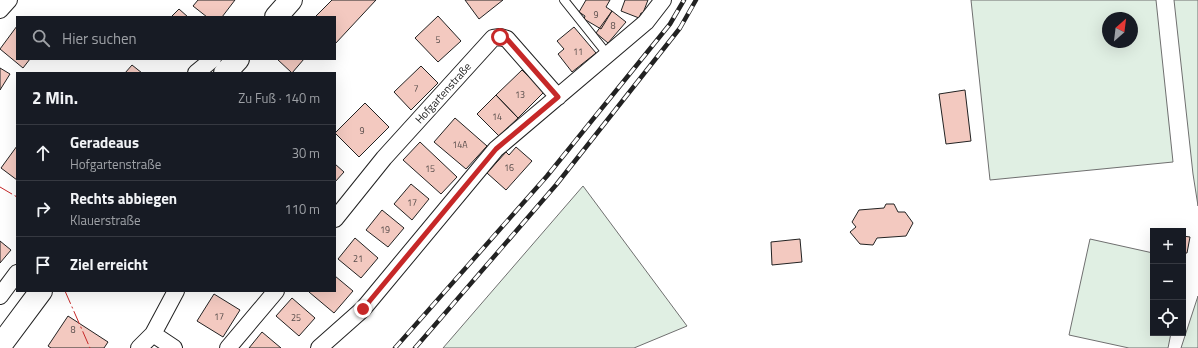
<!DOCTYPE html>
<html lang="de">
<head>
<meta charset="utf-8">
<style>
	:root { --surface:#171b24; --page:#20242c; --text:#f1f3f6; --muted:#9ea1a6; --line:#363941 }
	body { margin:0; font-family:"Titillium Web",sans-serif; background:var(--page); color:var(--text) }
	.controls { position:absolute; right:12px; bottom:12px; display:grid; overflow:hidden; border-radius:0px; box-shadow:0 4px 16px #0002 }
	.controls button { width:36px; height:36px; display:grid; place-items:center; padding:0; border:0; border-bottom:1px solid var(--line); background:var(--surface); color:var(--text); font:20px sans-serif }
	.compass { position:absolute; left:1102px; top:12px; width:36px; height:36px; border-radius:50%; background:var(--surface); box-shadow:0 4px 16px #0002; rotate:28deg }
	.stop { position:absolute; width:12px; height:12px; margin:-9px; border:3px solid #c62828; border-radius:50%; background:#fff }
	.stop.end { background:#c62828; border-color:#fff; box-shadow:0 1px 4px #0008 }
	.list { margin:0; padding:0; list-style:none }
	h2 { display:flex; justify-content:space-between; align-items:center; height:52px; margin:0; padding:0 16px; font-size:17px }
	h2 small { font-size:13px; font-weight:400; color:var(--muted) }
	.list li { display:grid; grid-template-columns:26px 1fr auto; gap:12px; align-items:center; box-sizing:border-box; height:56px; padding:0 16px; border-top:1px solid var(--line) }
	.list b { display:block; font-size:15px; white-space:nowrap }
	.list p { margin:0; font-size:13px; white-space:nowrap; color:var(--muted) }
	.list em { font-size:13px; font-style:normal; color:var(--muted) }
	.icon { flex:none; width:22px; height:22px; fill:none; stroke:currentColor; stroke-width:2; stroke-linecap:round; stroke-linejoin:round }
	.map { position:relative; flex:none; width:1198px; height:348px; overflow:hidden }
	.search { position:absolute; background:var(--surface); box-shadow:0 4px 16px #0002; left:16px; top:16px; width:320px; height:44px; display:flex; align-items:center; gap:10px; box-sizing:border-box; padding:0 14px; border-radius:0px; color:var(--muted); font-size:15px }
	.panel { position:absolute; background:var(--surface); box-shadow:0 4px 16px #0002; left:16px; top:72px; width:320px; height:220px; border-radius:0px }
	.map>svg:first-child { display:block }
	.green { fill:#e0efe3; stroke:#6f6f6f; fill-rule:evenodd }
	.building { fill:#f3c9c0; stroke:#222 }
	.lines { fill:none; stroke-linecap:round; stroke-linejoin:round }
	.lane-casing { stroke:#222; stroke-width:10 }
	.street-casing { stroke:#222; stroke-width:18 }
	.primary-casing { stroke:#222; stroke-width:24 }
	.lane { stroke:#fff; stroke-width:8 }
	.street { stroke:#fff; stroke-width:16 }
	.primary { stroke:#fff; stroke-width:22 }
	.rail-casing { stroke:#222; stroke-width:4.5 }
	.rail { stroke:#fff; stroke-width:3; stroke-dasharray:9; stroke-linecap:butt }
	.power { stroke:#c62828; stroke-width:1; stroke-dasharray:14 3 2 3; stroke-linecap:butt }
	.route { stroke:#c62828; stroke-width:5 }
	.labels { text-anchor:middle; dominant-baseline:central; stroke-width:3; stroke-linejoin:round; paint-order:stroke }
	.number-label { font-size:9px; fill:#564c4a }
	.street-label { font-size:11px; fill:#222; stroke:#fff }
</style>
</head>
<body>
<div class="map">
<svg width="1198" height="348" viewBox="0 0 1198 348">
	<rect width="100%" height="100%" fill="#fff"/>
	<path class="green" d="M971 0H1156L1173 162 990 180ZM1108 18H1132V42H1108Z
		M1174 0H1198V206L1193 174Z
		M583 186 687 326 634 348H443Z
		M1090 239 1153 253V333H1171L1168 348H1129L1069 335Z
		M1198 296V348H1181Z"/>
	<path class="building" d="M198 0H235L222 17H207L193 6Z
		M332 0H376L335 44V17H315Z
		M465 0H503L479 19Z
		M586 0H610L606 7 612 11 601 29 584 19 585 16 579 12Z
		M625 0H648L643 13H641L639 18 621 11Z
		M179 9 188 17H171Z
		M612 11 626 22 608 43 596 33Z
		M438 16 461 41 438 62 415 38Z
		M17 26V59H30L23 68 0 49Z
		M574 27 596 53 572 72 558 54 564 49 557 41Z
		M277 59H304L292 73Z
		M132 65 142 73H125Z
		M421 66 438 83 411 110 394 92Z
		M0 68 10 74 0 90Z
		M522 70 544 92 518 118 496 95Z
		M965 90 971 141 946 144 939 94Z
		M496 95 518 118 499 136 477 114Z
		M365 103 389 127 359 157 335 133Z
		M455 118 487 146 466 169 434 142Z
		M420 142 457 177 441 194 403 160Z
		M17 146V180L1 168Z
		M516 147 532 161 506 190 487 173 506 152 509 155Z
		M335 164 344 172 335 182Z
		M411 184 429 199 412 220 394 204Z
		M886 204H894L898 212H905L913 223 906 236 877 238 873 245 860 244 850 232 856 227 852 222 859 210 884 208Z
		M382 210 404 228 388 247 366 230Z
		M1183 236 1190 237 1187 253H1183Z
		M355 238 378 258 361 278 338 259Z
		M800 239 802 262 772 265 771 242Z
		M0 241 11 250 0 263Z
		M335 276 353 291 334 313 309 292 310 291H335Z
		M214 294 240 310 223 337 197 321Z
		M292 298 315 318 299 336 276 316Z
		M68 316 108 342 104 348H51L48 346Z
		M262 332 281 348H249Z"/>
	<g class="lines">
		<defs>
			<path id="lane" d="M564 0 608 55"/>
			<path id="street" d="M0 10 9 0
				M196 73 213 59
				M335 219 384 158 493 38 500 37 507 39 558 97
				M0 296 17 273
				M153 334 174 348
				M139 348 153 334 176 291
				M228 348 276 291
				M319 348 363 309 496 149 646 22 663 0"/>
			<path id="primary" d="M276 17 291 0
				M225 73 238 59
				M0 346 41 291"/>
		</defs>
		<use href="#lane" class="lane-casing"/>
		<use href="#street" class="street-casing"/>
		<use href="#primary" class="primary-casing"/>
		<use href="#lane" class="lane"/>
		<use href="#street" class="street"/>
		<use href="#primary" class="primary"/>
		<defs>
			<path id="rail" d="M395 348 547 176 670 24 684 0
				M415 348 556 185 680 28 696 0"/>
		</defs>
		<use href="#rail" class="rail-casing"/>
		<use href="#rail" class="rail"/>
		<path class="power" d="M0 187 17 197
			M65 291 90 348"/>
	</g>
	<g class="lines">
		<path class="route" d="M363 309 496 149 558 97 507 39 500 37"/>
	</g>
	<g class="labels">
		<g class="number-label">
			<text x="596" y="14">9</text>
			<text x="613" y="25">8</text>
			<text x="438" y="39">5</text>
			<text x="578" y="51">11</text>
			<text x="416" y="88">7</text>
			<text x="520" y="94">13</text>
			<text x="497" y="116">14</text>
			<text x="362" y="130">9</text>
			<text x="460" y="144">14A</text>
			<text x="509" y="167">16</text>
			<text x="430" y="168">15</text>
			<text x="412" y="202">17</text>
			<text x="385" y="229">19</text>
			<text x="358" y="258">21</text>
			<text x="219" y="316">17</text>
			<text x="296" y="317">25</text>
			<text x="73" y="329">8</text>
		</g>
		<g class="street-label">
			<text transform="translate(443 93) rotate(-48)">Hofgartenstraße</text>
		</g>
	</g>
</svg>
<div class="controls">
<button>+</button>
<button>−</button>
<button><svg class="icon" aria-label="locate" viewBox="0 0 24 24"><circle cx="12" cy="12" r="6"/><path d="M12 2v4M12 18v4M2 12h4M18 12h4"/></svg></button>
</div>
<svg class="compass" viewBox="-18 -18 36 36"><path d="M0-13l5 13h-10z" fill="#e53935"/><path d="M0 13l5-13h-10z" fill="#9ea1a6"/></svg>
<div class="stop" style="left:500px;top:37px"></div>
<div class="stop end" style="left:363px;top:309px"></div>
<div class="search"><svg class="icon" aria-label="search" viewBox="0 0 24 24"><circle cx="10" cy="10" r="6"/><path d="M15 15l6 6"/></svg>Hier suchen</div>
<section class="panel">
<h2>2 Min.<small>Zu Fuß · 140 m</small></h2>
<ul class="list">
<li><svg class="icon" aria-label="ahead" viewBox="0 0 24 24"><path d="M12 20V5M6 11l6-6 6 6"/></svg><div><b>Geradeaus</b><p>Hofgartenstraße</p></div><em>30 m</em></li>
<li><svg class="icon" aria-label="right" viewBox="0 0 24 24"><path d="M7 20v-9h11M14 6l5 5-5 5"/></svg><div><b>Rechts abbiegen</b><p>Klauerstraße</p></div><em>110 m</em></li>
<li><svg class="icon" aria-label="arrive" viewBox="0 0 24 24"><path d="M6 21V4h12l-3 4 3 4H6"/></svg><div><b>Ziel erreicht</b></div></li>
</ul>
</section>
</div>
</body>
</html>
